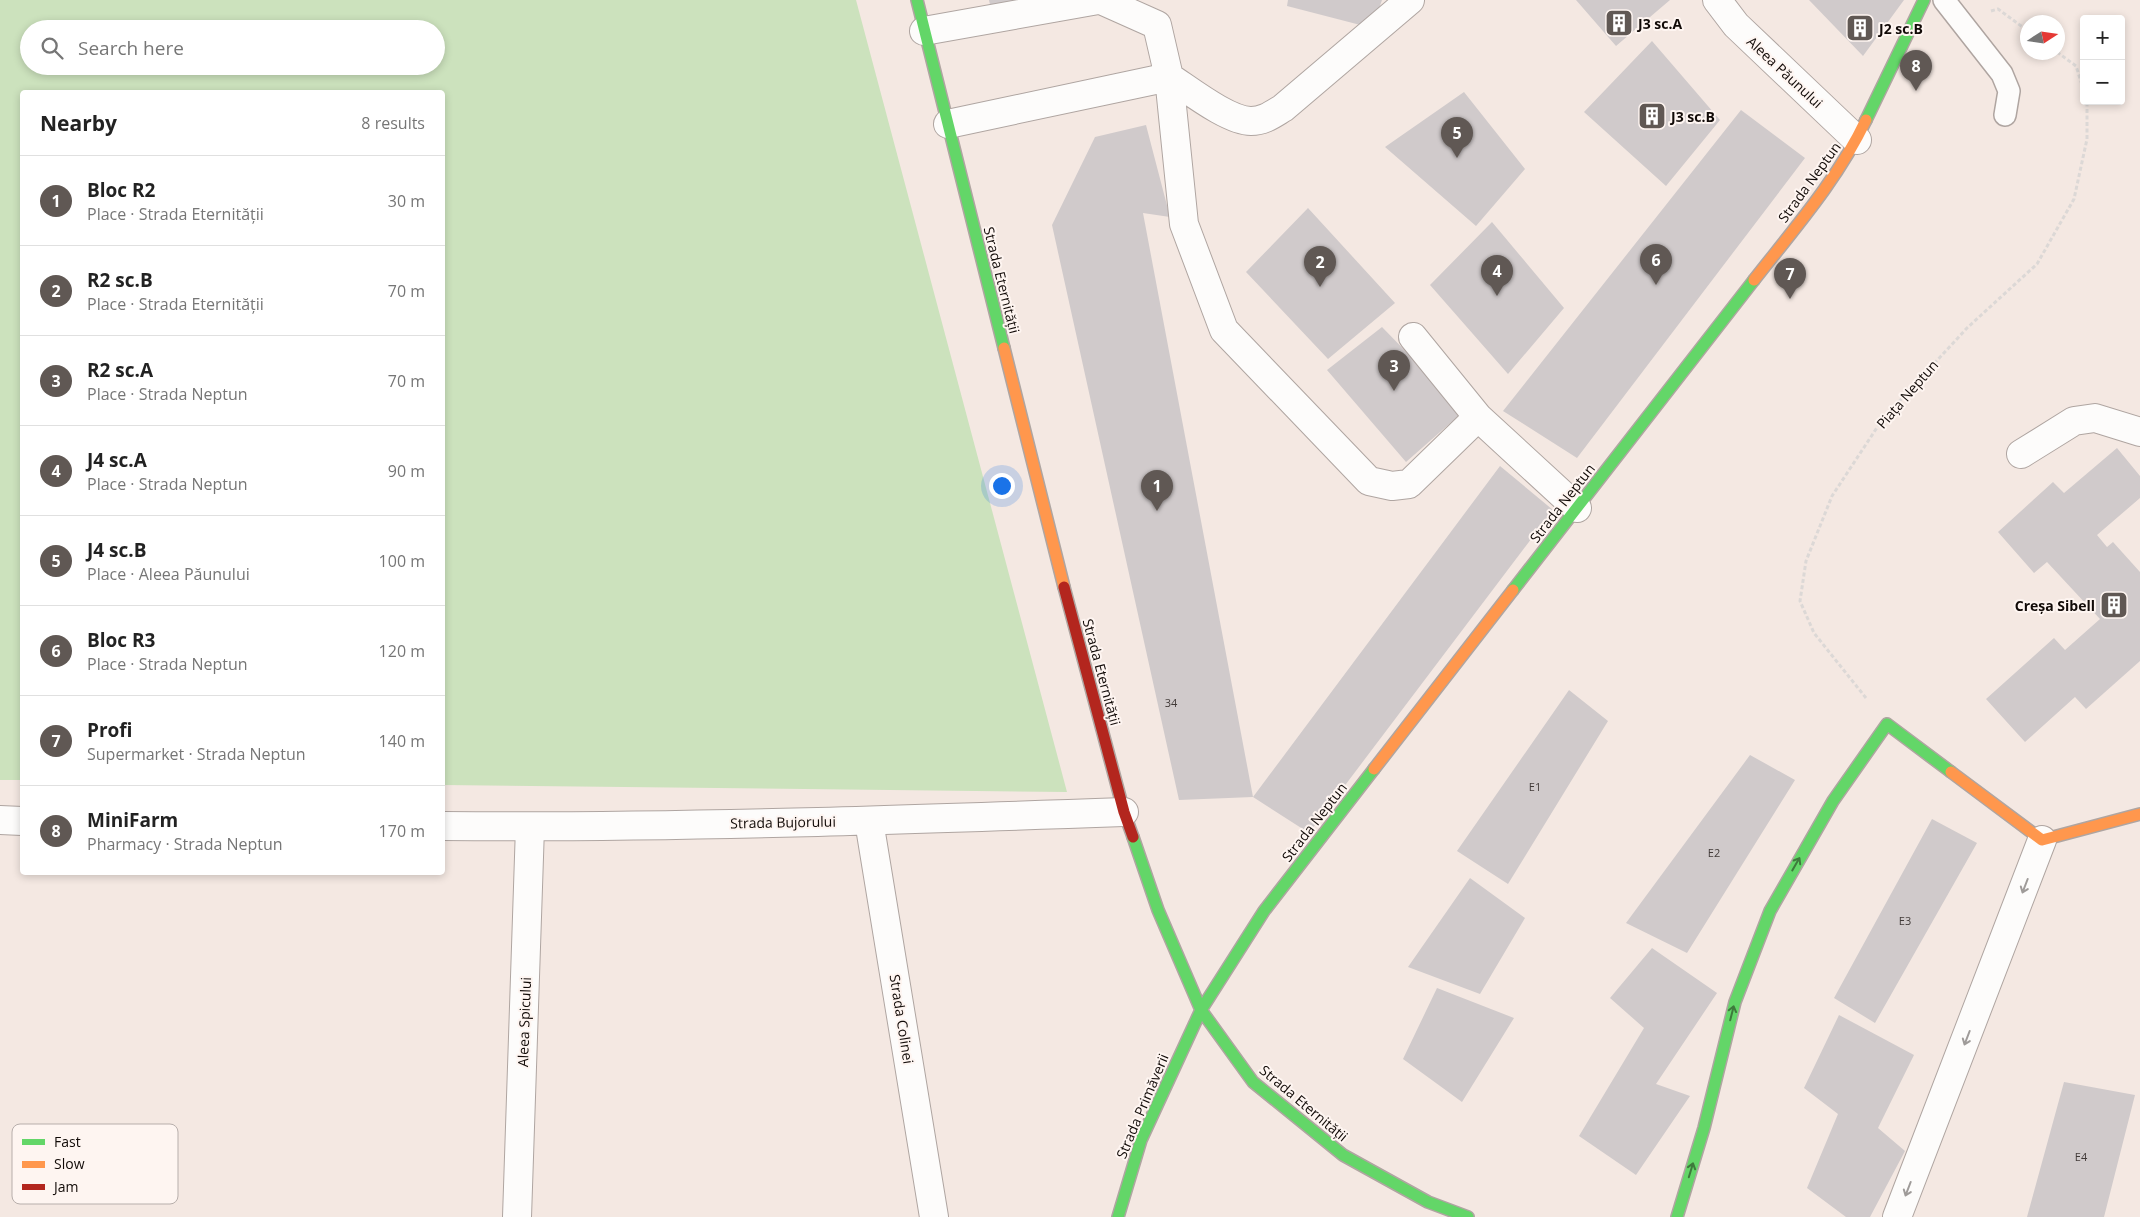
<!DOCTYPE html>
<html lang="en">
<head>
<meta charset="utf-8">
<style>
	:root { --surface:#fff; --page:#f2f2f2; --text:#222; --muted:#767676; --line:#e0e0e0; --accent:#605854 }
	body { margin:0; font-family:"Open Sans",sans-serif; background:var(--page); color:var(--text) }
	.controls { position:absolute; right:15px; top:15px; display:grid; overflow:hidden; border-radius:5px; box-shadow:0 2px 8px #0003 }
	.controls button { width:45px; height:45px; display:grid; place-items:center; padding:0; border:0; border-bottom:1px solid var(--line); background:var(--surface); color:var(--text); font:25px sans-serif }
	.compass { position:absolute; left:2020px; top:15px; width:45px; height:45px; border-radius:50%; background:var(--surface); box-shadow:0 2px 8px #0003; rotate:78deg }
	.you { position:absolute; left:1001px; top:485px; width:18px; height:18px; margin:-12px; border:4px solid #fff; border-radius:50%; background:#1a73e8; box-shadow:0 0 0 8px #1a73e833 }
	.badge { display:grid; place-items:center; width:32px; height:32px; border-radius:50%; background:var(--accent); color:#fff; font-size:16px; font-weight:700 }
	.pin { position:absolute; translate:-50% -41px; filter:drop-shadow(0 1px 2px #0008) }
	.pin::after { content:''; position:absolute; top:26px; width:18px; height:15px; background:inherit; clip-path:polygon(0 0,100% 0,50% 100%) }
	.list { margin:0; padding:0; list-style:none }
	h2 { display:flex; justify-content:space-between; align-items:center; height:65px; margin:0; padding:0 20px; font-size:21px }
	h2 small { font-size:16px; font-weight:400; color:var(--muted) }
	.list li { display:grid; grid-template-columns:32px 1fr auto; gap:15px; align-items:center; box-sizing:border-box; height:90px; padding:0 20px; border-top:1px solid var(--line) }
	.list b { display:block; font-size:19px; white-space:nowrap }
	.list p { margin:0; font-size:16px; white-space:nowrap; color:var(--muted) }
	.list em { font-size:16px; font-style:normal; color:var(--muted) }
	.icon { flex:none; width:28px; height:28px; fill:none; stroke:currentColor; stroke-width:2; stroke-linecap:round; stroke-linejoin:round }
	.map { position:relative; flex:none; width:2140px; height:1217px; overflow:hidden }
	.search { position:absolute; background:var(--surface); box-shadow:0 2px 8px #0003; left:20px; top:20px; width:425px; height:55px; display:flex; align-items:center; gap:12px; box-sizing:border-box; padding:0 18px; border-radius:28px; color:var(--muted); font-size:19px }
	.panel { position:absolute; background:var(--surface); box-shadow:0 2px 8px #0003; left:20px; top:90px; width:425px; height:785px; border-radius:5px }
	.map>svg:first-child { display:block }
	.green { fill:#cce2bd; fill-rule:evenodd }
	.building { fill:#d0cacb }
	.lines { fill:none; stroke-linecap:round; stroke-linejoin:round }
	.lane-casing { stroke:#afa5a1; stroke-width:24 }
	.street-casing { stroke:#afa5a1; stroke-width:30 }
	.fast-casing { stroke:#afa5a1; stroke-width:14 }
	.slow-casing { stroke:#afa5a1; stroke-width:14 }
	.jam-casing { stroke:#afa5a1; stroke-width:14 }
	.path { stroke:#dcd8d6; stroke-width:3; stroke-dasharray:4 2.5; stroke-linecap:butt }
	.lane { stroke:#fdfcfb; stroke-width:21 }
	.street { stroke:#fdfcfb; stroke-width:28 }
	.fast { stroke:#63d668; stroke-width:11 }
	.slow { stroke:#ff974d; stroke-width:11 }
	.jam { stroke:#b3261e; stroke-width:11 }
	.oneway { stroke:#3e7a3c }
	.oneway2 { stroke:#9f9b99 }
	.labels { text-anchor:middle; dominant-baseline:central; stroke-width:4; stroke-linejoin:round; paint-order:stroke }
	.number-label { font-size:11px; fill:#413a38 }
	.poi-label { font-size:14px; font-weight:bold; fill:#110a07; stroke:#fef5f1; text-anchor:start }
	.street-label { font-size:14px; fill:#110a07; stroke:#fef5f1 }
	.key { fill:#fef5f1; stroke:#b7aeab; stroke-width:1 }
	.key-label { font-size:14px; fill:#110a07 }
</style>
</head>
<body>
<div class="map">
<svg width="2140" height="1217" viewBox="0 0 2140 1217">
	<rect width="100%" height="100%" fill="#f4e8e2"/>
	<path class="green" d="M0 0H856L1067 792 443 785 442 92H22V780H0ZM29 29H436V66H29Z"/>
	<path class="building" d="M989 0H1022L991 9Z
		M1288 0H1382L1372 28 1287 6Z
		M1576 0H1670L1616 46Z
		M1809 0H1904L1863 56Z
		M1652 41 1720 120 1666 186 1584 112Z
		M1464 92 1525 169 1476 226 1385 147Z
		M1741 110 1805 158 1577 458 1503 411Z
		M1146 125 1170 217 1143 213 1253 797 1179 800 1052 225 1095 137Z
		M1308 208 1395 303 1328 359 1246 272Z
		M1492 222 1564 308 1508 374 1430 285Z
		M1382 327 1464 411 1406 462 1327 370Z
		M2117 448 2140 476V498L2097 535 2107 547 2113 542 2140 572V661L2086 709 2075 697 2025 742 1986 699 2054 638 2065 650 2100 619 2047 562 2034 573 1998 532 2053 482 2064 493Z
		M1500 466 1553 510 1309 833 1253 797Z
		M1569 690 1608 721 1508 884 1457 851Z
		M1750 755 1795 780 1687 953 1626 923Z
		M1932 819 1977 843 1875 1023 1834 998Z
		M1470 878 1525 918 1480 994 1408 967Z
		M1652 948 1717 993 1656 1084 1690 1096 1636 1175 1579 1136 1644 1028 1610 998Z
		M1437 988 1514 1018 1462 1102 1403 1059Z
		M1839 1015 1914 1055 1878 1128 1905 1151 1870 1217H1846L1807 1188 1838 1114 1804 1088Z
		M2064 1082 2135 1095 2104 1217H2027Z"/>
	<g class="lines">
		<defs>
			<path id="lane" d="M1944 0 2002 74 2009 91 2005 115"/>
			<path id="street" d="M1101 0 1157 25 1169 77C1188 89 1228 121 1251 121 1264 121 1273 114 1283 108L1410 0
				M1717 0 1736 25 1857 140
				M924 31 1098 0
				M948 124 1169 77 1184 224 1224 330 1369 481 1392 486 1409 484 1478 417
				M1413 337 1478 417 1577 508
				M2021 454 2074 421 2095 418 2140 432
				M0 820 22 821
				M869 821 934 1217
				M442 826C670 828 897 820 1124 812
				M517 1217 530 827
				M1897 1217 2042 840"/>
			<path id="fast" d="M917 0 1004 348
				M1866 120 1924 0
				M1513 590 1754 280
				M1133 837 1158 910 1201 1010 1253 1082 1343 1155 1428 1202 1468 1217
				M1118 1217 1141 1140 1201 1010 1264 911 1374 769
				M1677 1217 1704 1128 1735 1002 1770 911 1833 801 1887 724 1951 772"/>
			<path id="slow" d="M1754 280C1794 229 1838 179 1866 120
				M1004 348 1064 587
				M1374 769 1513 590
				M1951 772 2042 840 2140 814"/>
			<path id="jam" d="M1064 587 1124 812 1133 837"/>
		</defs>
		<use href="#lane" class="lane-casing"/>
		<use href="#street" class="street-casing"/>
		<use href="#fast" class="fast-casing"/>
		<use href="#slow" class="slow-casing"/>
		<use href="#jam" class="jam-casing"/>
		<path class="path" d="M1991 11 1998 9 2028 31
			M2057 52 2076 66 2084 91
			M1866 698 1814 633 1800 601 1806 561 1832 496 1882 420 1967 328 2037 264 2074 199 2087 139V101"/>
		<use href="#lane" class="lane"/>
		<use href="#street" class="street"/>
		<use href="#fast" class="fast"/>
		<use href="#slow" class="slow"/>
		<use href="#jam" class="jam"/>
	</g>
	<defs><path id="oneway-shaft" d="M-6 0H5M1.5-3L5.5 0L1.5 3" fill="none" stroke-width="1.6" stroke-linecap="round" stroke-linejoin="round" transform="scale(1.25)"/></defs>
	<g class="oneway">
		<use href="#oneway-shaft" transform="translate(1796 864) rotate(-60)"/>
		<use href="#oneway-shaft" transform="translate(1732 1013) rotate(-76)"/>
		<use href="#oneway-shaft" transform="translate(1691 1170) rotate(-73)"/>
	</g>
	<g class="oneway2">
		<use href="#oneway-shaft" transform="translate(2025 886) rotate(111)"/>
		<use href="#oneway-shaft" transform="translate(1967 1038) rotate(111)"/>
		<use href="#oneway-shaft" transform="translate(1908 1189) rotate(111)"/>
	</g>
	<defs>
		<symbol id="building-square" viewBox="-11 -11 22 22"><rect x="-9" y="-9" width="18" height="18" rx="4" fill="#605854" stroke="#fef5f1"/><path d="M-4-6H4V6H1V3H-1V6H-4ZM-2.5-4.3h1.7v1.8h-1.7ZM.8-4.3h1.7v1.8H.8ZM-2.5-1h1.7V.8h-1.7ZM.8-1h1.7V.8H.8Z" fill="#fff"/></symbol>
	</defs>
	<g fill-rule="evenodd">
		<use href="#building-square" x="1603" y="7" width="32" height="32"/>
		<use href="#building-square" x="1844" y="12" width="32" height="32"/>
		<use href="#building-square" x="1636" y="100" width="32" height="32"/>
		<use href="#building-square" x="2098" y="589" width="32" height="32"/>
	</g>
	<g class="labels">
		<g class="number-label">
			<text x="1171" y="702">34</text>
			<text x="1535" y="786">E1</text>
			<text x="1714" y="852">E2</text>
			<text x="1905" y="920">E3</text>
			<text x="2081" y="1156">E4</text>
		</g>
		<g class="poi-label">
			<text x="1638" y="23">J3 sc.A</text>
			<text x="1879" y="28">J2 sc.B</text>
			<text x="1671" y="116">J3 sc.B</text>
			<text x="2095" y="605" text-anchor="end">Creșa Sibell</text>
		</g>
		<g class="street-label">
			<text transform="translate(1785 72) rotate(43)">Aleea Păunului</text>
			<text transform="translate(1809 182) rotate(-54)">Strada Neptun</text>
			<text transform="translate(1002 280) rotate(76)">Strada Eternității</text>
			<text transform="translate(1907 394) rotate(-49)">Piața Neptun</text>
			<text transform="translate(1562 503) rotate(-52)">Strada Neptun</text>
			<text transform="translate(1102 672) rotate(75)">Strada Eternității</text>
			<text transform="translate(783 822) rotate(-1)">Strada Bujorului</text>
			<text transform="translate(1314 822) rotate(-52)">Strada Neptun</text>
			<text transform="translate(902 1019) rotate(81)">Strada Colinei</text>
			<text transform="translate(524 1022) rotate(-88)">Aleea Spicului</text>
			<text transform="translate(1304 1103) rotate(40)">Strada Eternității</text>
			<text transform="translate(1142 1106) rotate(-67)">Strada Primăverii</text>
		</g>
	</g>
	<rect x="12" y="1124" width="166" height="80" rx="8" class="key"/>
	<rect x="22" y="1139" width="23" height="6" fill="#63d668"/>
	<rect x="22" y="1161" width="23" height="7" fill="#ff974d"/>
	<rect x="22" y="1184" width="23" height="6" fill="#b3261e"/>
	<g class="key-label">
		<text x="54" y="1147">Fast</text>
		<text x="54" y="1169">Slow</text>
		<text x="54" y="1192">Jam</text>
	</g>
</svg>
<div class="controls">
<button>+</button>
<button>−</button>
</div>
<svg class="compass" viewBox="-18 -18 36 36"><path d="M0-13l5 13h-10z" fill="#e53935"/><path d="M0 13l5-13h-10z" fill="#767676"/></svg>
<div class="you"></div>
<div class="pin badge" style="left:1157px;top:511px">1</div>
<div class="pin badge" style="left:1320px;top:287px">2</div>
<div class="pin badge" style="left:1394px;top:391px">3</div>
<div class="pin badge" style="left:1497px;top:296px">4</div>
<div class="pin badge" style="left:1457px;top:158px">5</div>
<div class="pin badge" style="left:1656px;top:285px">6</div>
<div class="pin badge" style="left:1790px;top:299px">7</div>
<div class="pin badge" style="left:1916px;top:91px">8</div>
<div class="search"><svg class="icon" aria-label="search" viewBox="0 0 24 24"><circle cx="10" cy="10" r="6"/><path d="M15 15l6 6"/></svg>Search here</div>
<section class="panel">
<h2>Nearby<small>8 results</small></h2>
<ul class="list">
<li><span class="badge">1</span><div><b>Bloc R2</b><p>Place · Strada Eternității</p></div><em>30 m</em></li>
<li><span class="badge">2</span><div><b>R2 sc.B</b><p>Place · Strada Eternității</p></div><em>70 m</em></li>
<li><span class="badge">3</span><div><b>R2 sc.A</b><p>Place · Strada Neptun</p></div><em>70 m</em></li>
<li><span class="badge">4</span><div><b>J4 sc.A</b><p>Place · Strada Neptun</p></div><em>90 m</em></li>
<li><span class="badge">5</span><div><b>J4 sc.B</b><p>Place · Aleea Păunului</p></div><em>100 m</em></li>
<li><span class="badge">6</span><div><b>Bloc R3</b><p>Place · Strada Neptun</p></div><em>120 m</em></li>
<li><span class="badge">7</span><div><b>Profi</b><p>Supermarket · Strada Neptun</p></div><em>140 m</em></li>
<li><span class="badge">8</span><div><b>MiniFarm</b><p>Pharmacy · Strada Neptun</p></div><em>170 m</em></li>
</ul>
</section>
</div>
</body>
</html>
